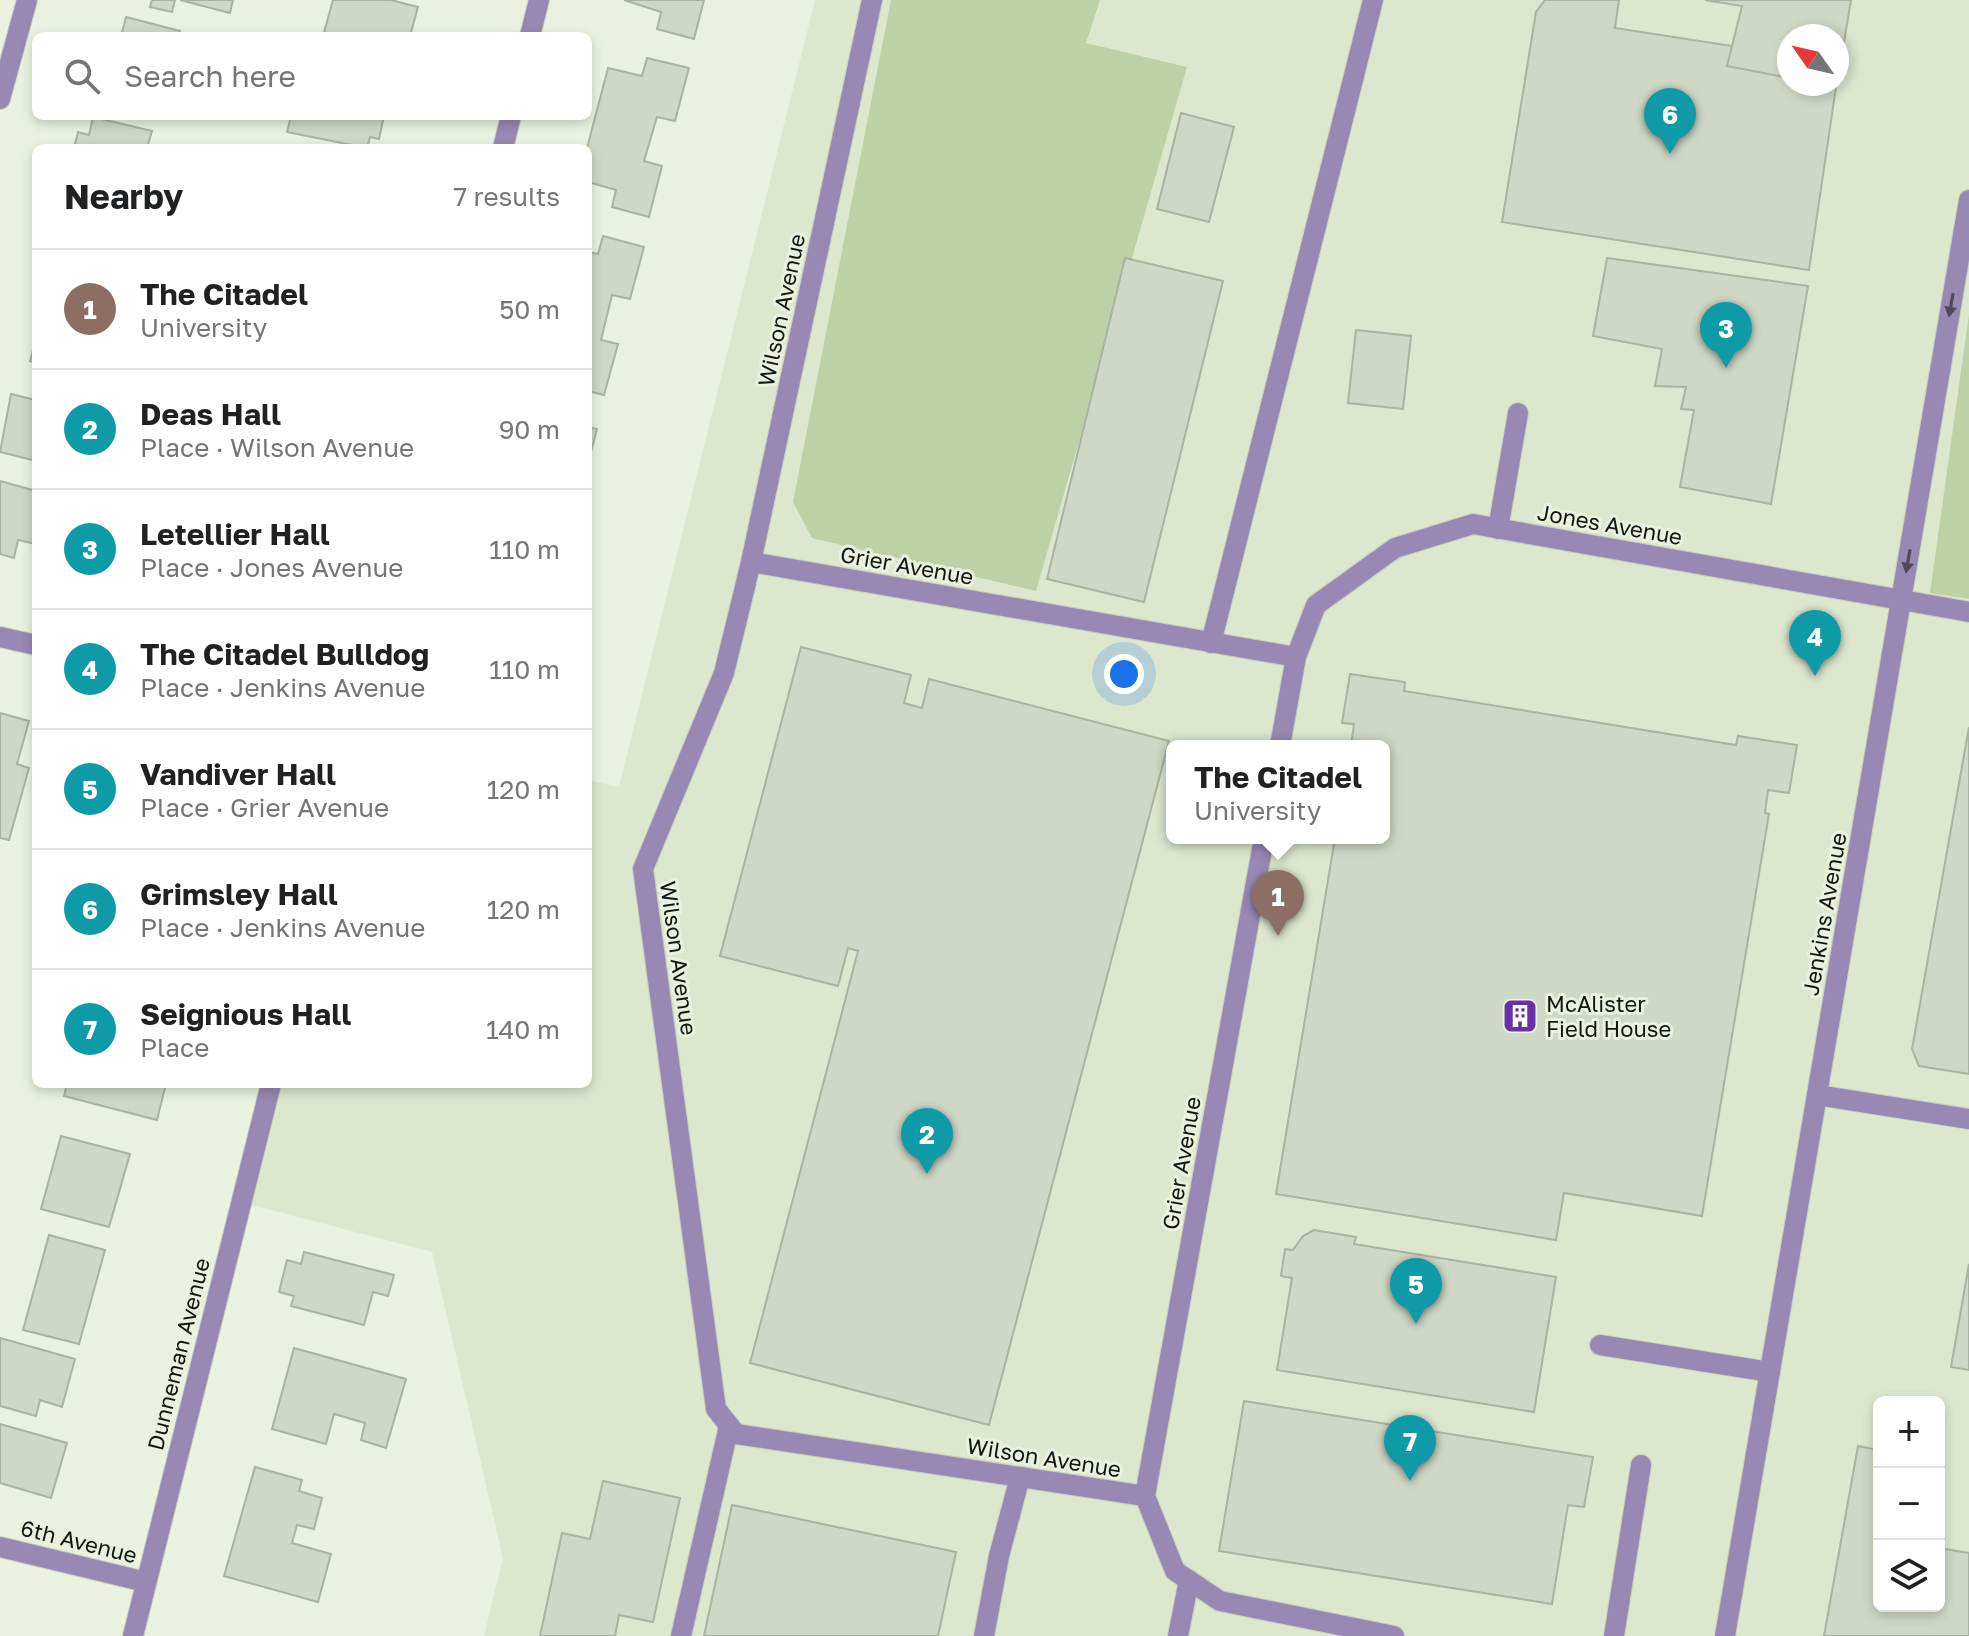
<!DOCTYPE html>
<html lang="en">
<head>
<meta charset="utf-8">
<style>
	:root { --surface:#fff; --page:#f6f6f6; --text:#202124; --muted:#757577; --line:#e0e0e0; --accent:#b45309 }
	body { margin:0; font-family:"Golos Text",sans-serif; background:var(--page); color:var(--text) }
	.controls { position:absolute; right:24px; bottom:24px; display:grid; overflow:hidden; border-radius:12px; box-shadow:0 4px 12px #0003 }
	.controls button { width:72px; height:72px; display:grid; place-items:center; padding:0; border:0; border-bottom:2px solid var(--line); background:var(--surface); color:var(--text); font:40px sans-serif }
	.compass { position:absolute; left:1777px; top:24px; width:72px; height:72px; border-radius:50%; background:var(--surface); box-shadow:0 4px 12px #0003; rotate:304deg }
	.you { position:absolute; left:1124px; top:674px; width:28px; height:28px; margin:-20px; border:6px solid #fff; border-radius:50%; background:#1a73e8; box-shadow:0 0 0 12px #1a73e833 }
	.badge { display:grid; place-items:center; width:52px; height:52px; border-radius:50%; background:var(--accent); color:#fff; font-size:26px; font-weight:700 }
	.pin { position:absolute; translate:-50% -66px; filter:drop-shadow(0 2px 4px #0008) }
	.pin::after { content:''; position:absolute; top:42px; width:28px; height:24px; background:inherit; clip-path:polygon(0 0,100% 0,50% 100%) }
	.popup { position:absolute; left:1166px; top:740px; width:224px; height:104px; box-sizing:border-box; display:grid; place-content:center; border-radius:12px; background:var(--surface); filter:drop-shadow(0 2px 6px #0005); font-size:26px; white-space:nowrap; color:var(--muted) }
	.popup b { font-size:30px; color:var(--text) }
	.popup::after { content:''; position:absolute; left:50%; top:100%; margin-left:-16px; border:16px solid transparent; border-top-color:var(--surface) }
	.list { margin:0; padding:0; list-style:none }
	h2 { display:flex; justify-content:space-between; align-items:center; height:104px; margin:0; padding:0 32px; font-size:34px }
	h2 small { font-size:26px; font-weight:400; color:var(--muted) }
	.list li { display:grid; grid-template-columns:52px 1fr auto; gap:24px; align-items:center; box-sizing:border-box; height:120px; padding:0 32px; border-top:2px solid var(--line) }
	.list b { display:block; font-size:30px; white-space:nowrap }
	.list p { margin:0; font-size:26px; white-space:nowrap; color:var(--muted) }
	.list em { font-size:26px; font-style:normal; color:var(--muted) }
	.icon { flex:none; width:44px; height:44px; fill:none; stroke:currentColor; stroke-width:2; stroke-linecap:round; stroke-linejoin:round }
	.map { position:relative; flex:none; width:1969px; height:1636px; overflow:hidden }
	.search { position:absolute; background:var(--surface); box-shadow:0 4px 12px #0003; left:32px; top:32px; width:560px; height:88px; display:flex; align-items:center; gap:20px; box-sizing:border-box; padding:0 28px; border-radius:12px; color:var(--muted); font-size:30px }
	.panel { position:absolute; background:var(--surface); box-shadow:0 4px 12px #0003; left:32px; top:144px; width:560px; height:944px; border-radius:12px }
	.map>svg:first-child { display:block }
	.built { fill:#dce7ce; fill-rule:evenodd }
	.green { fill:#bed0a6 }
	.building { fill:#cfd7c5; stroke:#aab2a0; stroke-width:2 }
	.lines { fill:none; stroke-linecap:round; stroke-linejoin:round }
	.lane-casing { stroke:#c8cfbe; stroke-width:22 }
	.street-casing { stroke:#c8cfbe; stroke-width:22 }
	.lane { stroke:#9889b4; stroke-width:20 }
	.street { stroke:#9889b4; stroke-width:20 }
	.oneway { fill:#4f4a59 }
	.labels { text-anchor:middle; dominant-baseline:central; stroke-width:6; stroke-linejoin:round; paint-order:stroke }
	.street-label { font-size:22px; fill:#13160f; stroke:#eaf2df }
	.poi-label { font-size:22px; fill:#13160f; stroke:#eaf2df; text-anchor:start }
</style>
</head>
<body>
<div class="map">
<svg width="1969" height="1636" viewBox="0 0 1969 1636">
	<rect width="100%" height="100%" fill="#eaf2df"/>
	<path class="built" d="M815 0H1969V1636H484L503 1558 432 1252 241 1202 271 1084H588V780L619 787ZM1789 36H1837V84H1789ZM1172 746H1384V838H1172ZM1879 1402H1939V1606H1879Z"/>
	<path class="green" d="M891 0H1100L1086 43 1187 67 1036 591 812 538 793 502Z
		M1969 314V599L1930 593Z"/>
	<path class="building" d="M152 0H175L172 12 150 7Z
		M180 0H233L230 13Z
		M333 0H391L418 7 410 36H323Z
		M624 0H704L694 39 657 29 661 12Z
		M1545 0H1619L1615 28 1732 46 1727 66 1789 78V84L1836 87 1809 270 1502 222 1536 12Z
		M1705 0H1851L1837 84V36H1789V78L1727 66 1742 6Z
		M126 17 180 31 178 36H121Z
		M647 58 689 68 675 121 657 117 644 161 662 166 649 217 612 207 616 190 588 182 587 148 608 68 642 76Z
		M1181 113 1234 127 1209 222 1157 209Z
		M291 116H384L379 139 370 137 367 148 287 132Z
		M93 117 152 131 147 148H74L78 132 89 135Z
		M603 236 644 247 630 299 612 295 601 340 618 344 604 395 588 391V252L598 254Z
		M1125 258 1223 281 1144 602 1047 579Z
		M1607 258 1808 286 1771 504 1680 487 1694 410 1681 409 1686 387 1655 386 1662 349 1593 336Z
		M1356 330 1411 336 1403 409 1348 403Z
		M36 339V363L30 361Z
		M11 394 36 400V461L0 452Z
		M588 427 597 429 588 463Z
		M0 481 36 491V544L18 540 14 558 0 554Z
		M801 647 911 675 904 703 922 708 929 679 1169 741 989 1425 750 1363 858 951 848 948 838 986 720 956Z
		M1350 674 1405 682 1404 691 1736 745 1738 736 1797 745 1789 793 1768 790 1765 813 1769 814 1702 1216 1564 1193 1556 1240 1276 1194 1335 838H1384V746H1351L1354 724 1342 723Z
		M0 713 29 721 17 764 29 768 9 840 0 838Z
		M1969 727V1074L1919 1066 1912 1049Z
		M67 1084H166L157 1120 64 1096Z
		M61 1136 130 1154 109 1227 41 1209Z
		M1314 1230 1356 1237 1354 1244 1556 1277 1534 1412 1277 1370 1292 1278 1281 1276 1285 1249 1293 1250 1303 1236Z
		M49 1235 105 1250 79 1344 23 1330Z
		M304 1252 394 1275 388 1296 373 1292 364 1325 291 1306 294 1296 279 1292 287 1260 301 1264Z
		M1969 1264V1370L1951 1367Z
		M0 1338 75 1359 62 1407 40 1400 36 1416 0 1406Z
		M294 1348 406 1379 386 1448 361 1440 365 1423 334 1414 326 1444 272 1429Z
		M1244 1401 1593 1457 1584 1507 1568 1505 1552 1604 1219 1551Z
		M0 1424 67 1443 51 1498 0 1483Z
		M1858 1446 1879 1450V1606H1939V1548L1969 1553V1636H1824Z
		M255 1467 302 1480 299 1491 322 1498 314 1529 297 1525 292 1543 331 1554 318 1602 224 1576Z
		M603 1481 680 1498 653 1622 619 1615 615 1636H540L562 1533 590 1539Z
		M732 1505 956 1552 938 1636H704Z"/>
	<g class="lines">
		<defs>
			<path id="lane" d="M1498 529 1518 413
				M1211 643 1373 0
				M1817 1095 1969 1119
				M1600 1345 1770 1372
				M681 1636 729 1426
				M984 1636 999 1556 1020 1477
				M1178 1636 1189 1580
				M1614 1636 1641 1465"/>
			<path id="street" d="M872 0 751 562 724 673 643 869 716 1409 736 1434 1145 1496
				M530 36 539 0
				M0 99 27 0
				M503 148 511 116
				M751 562 1296 657 1280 746
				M0 637 36 645
				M1296 657 1316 605 1395 548 1473 524 1969 612
				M1145 1496 1264 838
				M1145 1496 1175 1571 1220 1601 1394 1636
				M0 1547 146 1582
				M133 1636 271 1084
				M1725 1636 1969 200"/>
		</defs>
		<use href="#lane" class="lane-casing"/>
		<use href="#street" class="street-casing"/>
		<use href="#lane" class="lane"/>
		<use href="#street" class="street"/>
	</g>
	<defs><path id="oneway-solid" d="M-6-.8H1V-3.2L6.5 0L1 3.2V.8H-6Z" transform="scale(2)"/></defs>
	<g class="oneway">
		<use href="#oneway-solid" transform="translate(1951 305) rotate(100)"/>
		<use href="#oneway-solid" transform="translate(1908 561) rotate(100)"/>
	</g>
	<defs>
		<symbol id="building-square" viewBox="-11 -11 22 22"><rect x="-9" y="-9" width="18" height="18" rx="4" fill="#6831a7" stroke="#eaf2df"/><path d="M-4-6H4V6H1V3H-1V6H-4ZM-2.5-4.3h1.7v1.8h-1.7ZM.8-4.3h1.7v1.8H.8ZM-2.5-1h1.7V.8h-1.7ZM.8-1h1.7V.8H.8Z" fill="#fff"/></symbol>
	</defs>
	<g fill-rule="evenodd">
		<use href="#building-square" x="1500" y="996" width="40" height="40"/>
	</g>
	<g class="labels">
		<g class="street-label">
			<text transform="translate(781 310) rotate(-78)">Wilson Avenue</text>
			<text transform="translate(1610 524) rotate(10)">Jones Avenue</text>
			<text transform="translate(907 565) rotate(10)">Grier Avenue</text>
			<text transform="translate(1824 914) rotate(-80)">Jenkins Avenue</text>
			<text transform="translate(679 958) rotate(82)">Wilson Avenue</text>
			<text transform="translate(1181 1163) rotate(-80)">Grier Avenue</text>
			<text transform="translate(178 1354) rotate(-76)">Dunneman Avenue</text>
			<text transform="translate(1044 1457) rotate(9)">Wilson Avenue</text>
			<text transform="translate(79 1541) rotate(14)">6th Avenue</text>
		</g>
		<g class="poi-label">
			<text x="1546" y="1003">McAlister<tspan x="1546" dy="25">Field House</tspan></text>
		</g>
	</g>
</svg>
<div class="controls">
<button>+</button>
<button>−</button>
<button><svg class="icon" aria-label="layers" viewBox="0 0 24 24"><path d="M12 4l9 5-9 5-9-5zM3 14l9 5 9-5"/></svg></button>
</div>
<svg class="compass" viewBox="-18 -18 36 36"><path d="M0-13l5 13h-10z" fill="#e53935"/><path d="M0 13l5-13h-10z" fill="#757577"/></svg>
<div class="you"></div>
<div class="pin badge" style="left:1278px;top:936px;background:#8d6e63">1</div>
<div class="popup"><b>The Citadel</b>University</div>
<div class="pin badge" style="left:927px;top:1174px;background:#0f9aa8">2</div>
<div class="pin badge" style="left:1726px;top:368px;background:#0f9aa8">3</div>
<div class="pin badge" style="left:1815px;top:676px;background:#0f9aa8">4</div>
<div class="pin badge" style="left:1416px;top:1324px;background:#0f9aa8">5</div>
<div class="pin badge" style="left:1670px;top:154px;background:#0f9aa8">6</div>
<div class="pin badge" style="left:1410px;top:1481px;background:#0f9aa8">7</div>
<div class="search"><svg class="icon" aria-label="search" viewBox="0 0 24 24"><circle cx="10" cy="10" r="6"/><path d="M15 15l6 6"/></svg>Search here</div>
<section class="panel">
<h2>Nearby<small>7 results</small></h2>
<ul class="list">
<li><span class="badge" style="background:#8d6e63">1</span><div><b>The Citadel</b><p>University</p></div><em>50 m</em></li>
<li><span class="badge" style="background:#0f9aa8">2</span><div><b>Deas Hall</b><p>Place · Wilson Avenue</p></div><em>90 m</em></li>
<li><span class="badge" style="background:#0f9aa8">3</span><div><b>Letellier Hall</b><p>Place · Jones Avenue</p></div><em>110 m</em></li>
<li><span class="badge" style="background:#0f9aa8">4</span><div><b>The Citadel Bulldog</b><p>Place · Jenkins Avenue</p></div><em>110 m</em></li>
<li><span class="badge" style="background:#0f9aa8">5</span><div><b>Vandiver Hall</b><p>Place · Grier Avenue</p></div><em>120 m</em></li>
<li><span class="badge" style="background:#0f9aa8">6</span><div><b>Grimsley Hall</b><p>Place · Jenkins Avenue</p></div><em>120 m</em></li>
<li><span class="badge" style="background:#0f9aa8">7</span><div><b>Seignious Hall</b><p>Place</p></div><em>140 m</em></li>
</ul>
</section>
</div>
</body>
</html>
